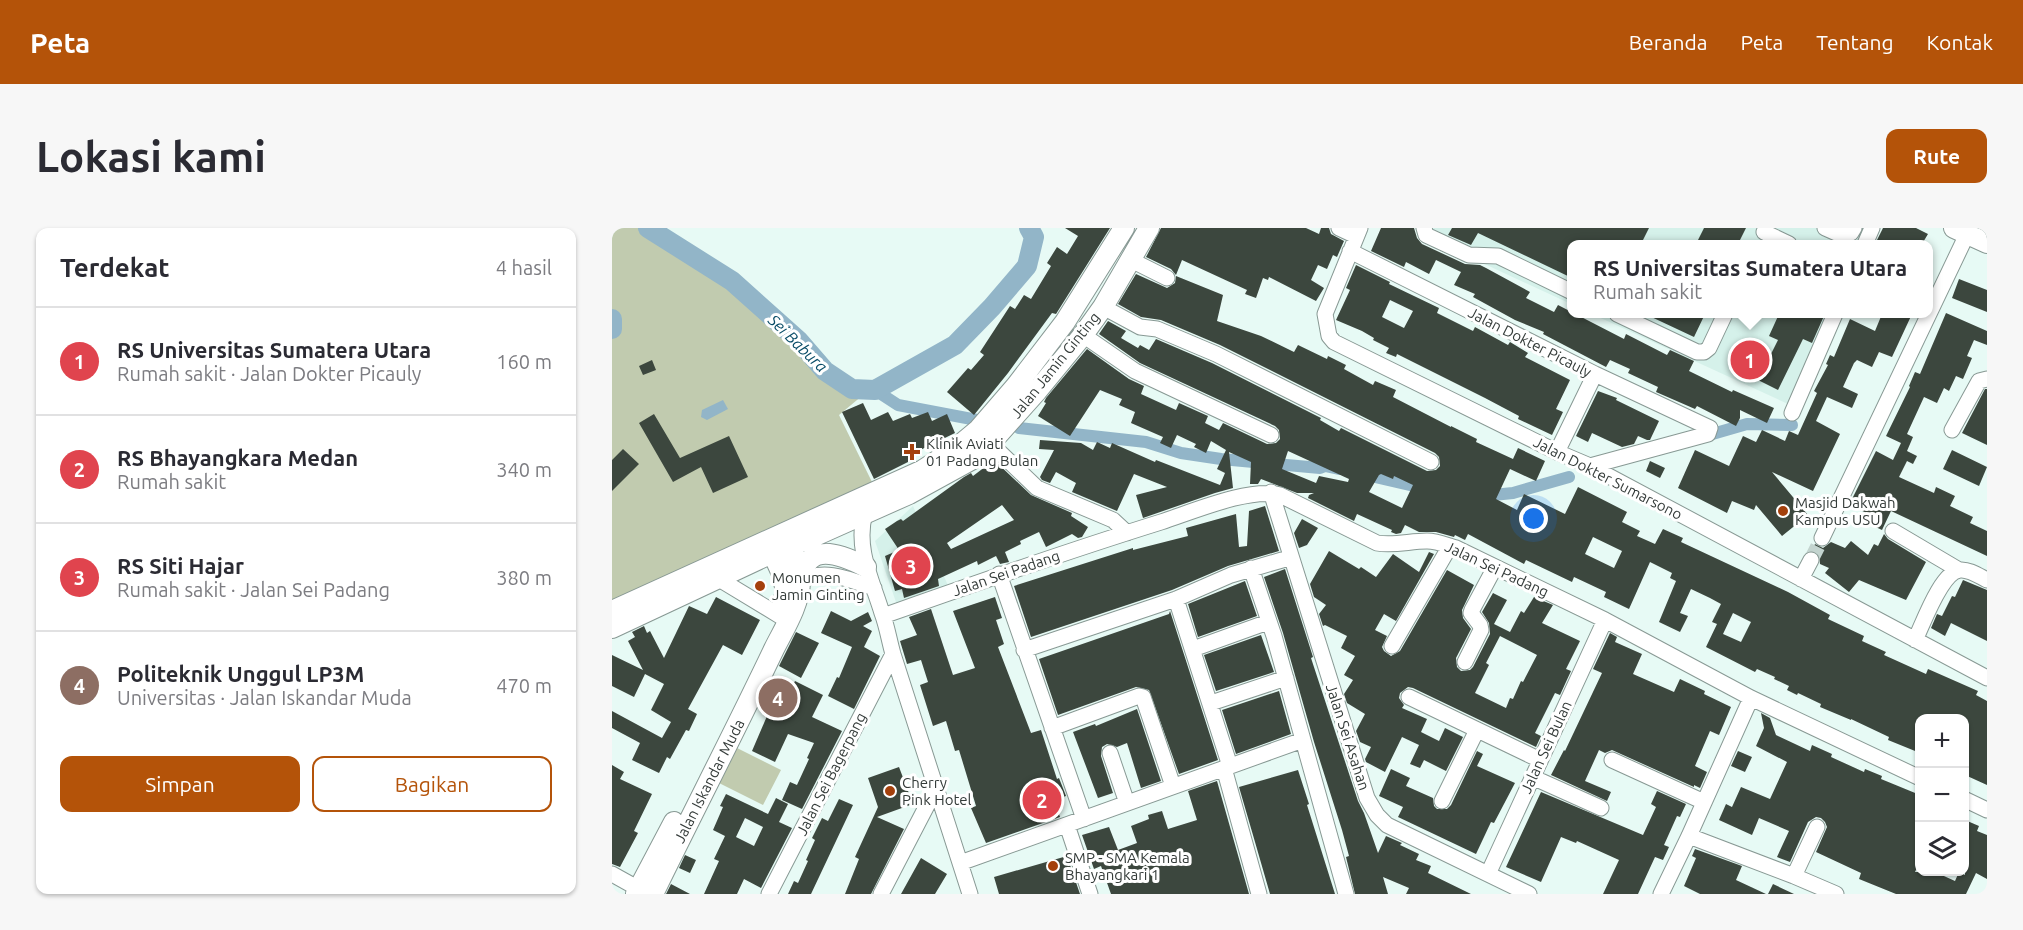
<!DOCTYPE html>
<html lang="id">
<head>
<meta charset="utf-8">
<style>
	:root { --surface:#fff; --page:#f7f7f7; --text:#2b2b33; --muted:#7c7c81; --line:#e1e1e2; --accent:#b45309 }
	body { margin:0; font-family:Ubuntu,sans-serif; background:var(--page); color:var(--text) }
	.controls { position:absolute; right:18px; bottom:18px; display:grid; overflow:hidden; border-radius:12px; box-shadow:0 2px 4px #0004 }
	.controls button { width:54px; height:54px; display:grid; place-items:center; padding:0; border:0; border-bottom:2px solid var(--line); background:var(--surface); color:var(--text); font:30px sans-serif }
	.you { position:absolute; left:922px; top:291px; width:21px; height:21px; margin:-15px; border:4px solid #fff; border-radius:50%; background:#1a73e8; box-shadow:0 0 0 9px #1a73e833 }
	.badge { display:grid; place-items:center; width:39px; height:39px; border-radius:50%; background:var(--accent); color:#fff; font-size:20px; font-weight:700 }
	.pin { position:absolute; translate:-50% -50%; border:3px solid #fff; box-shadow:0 2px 6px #0006 }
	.popup { position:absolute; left:955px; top:12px; width:366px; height:78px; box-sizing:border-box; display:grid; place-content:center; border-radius:12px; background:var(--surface); filter:drop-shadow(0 2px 4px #0005); font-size:20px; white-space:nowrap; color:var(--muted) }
	.popup b { font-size:22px; color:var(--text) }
	.popup::after { content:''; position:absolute; left:50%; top:100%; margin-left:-12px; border:12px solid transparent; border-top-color:var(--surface) }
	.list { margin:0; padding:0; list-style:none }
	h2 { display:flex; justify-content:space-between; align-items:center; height:78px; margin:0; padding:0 24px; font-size:26px }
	h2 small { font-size:20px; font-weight:400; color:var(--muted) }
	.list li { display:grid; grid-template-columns:39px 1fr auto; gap:18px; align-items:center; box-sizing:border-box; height:108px; padding:0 24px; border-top:2px solid var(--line) }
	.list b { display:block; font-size:22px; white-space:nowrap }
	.list p { margin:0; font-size:20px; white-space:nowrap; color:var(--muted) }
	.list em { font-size:20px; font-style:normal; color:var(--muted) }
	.actions { display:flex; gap:12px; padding:18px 24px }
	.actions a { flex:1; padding:14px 0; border:2px solid var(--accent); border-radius:12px; text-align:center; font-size:21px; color:var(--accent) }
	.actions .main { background:var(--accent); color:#fff }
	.icon { flex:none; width:33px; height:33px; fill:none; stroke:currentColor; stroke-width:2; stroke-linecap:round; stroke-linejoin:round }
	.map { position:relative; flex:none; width:1375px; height:666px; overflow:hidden; border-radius:12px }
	header { display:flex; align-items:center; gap:36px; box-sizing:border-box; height:84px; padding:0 30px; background:var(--accent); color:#fff }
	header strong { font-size:28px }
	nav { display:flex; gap:33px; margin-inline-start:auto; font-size:21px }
	.intro { display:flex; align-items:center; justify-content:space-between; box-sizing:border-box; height:144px; padding:0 36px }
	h1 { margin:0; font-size:42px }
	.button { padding:15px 27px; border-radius:12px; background:var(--accent); color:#fff; font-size:21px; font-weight:700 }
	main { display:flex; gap:36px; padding:0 36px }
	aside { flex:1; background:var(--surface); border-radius:12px; box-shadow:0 2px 4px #0004 }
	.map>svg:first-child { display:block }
	.built { fill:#d5f1ea }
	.green { fill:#c1cbaf }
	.water { fill:#92b5c8 }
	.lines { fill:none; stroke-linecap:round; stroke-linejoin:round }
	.canal { stroke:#92b5c8; stroke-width:12 }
	.river { stroke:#92b5c8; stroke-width:20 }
	.building { fill:#3c473e; fill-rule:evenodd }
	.minor-tunnel { stroke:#c3d4cf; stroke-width:15; stroke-dasharray:15 8; stroke-linecap:butt }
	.minor-casing { stroke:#889994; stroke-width:17 }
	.major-casing { stroke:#889994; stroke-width:22 }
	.minor { stroke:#fff; stroke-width:15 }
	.major { stroke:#fff; stroke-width:20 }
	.poi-dot { fill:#a4400c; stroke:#fff; stroke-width:2 }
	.labels { text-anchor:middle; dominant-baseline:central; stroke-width:6; stroke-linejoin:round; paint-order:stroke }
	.street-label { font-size:15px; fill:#343b39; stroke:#fff }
	.poi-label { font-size:15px; fill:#343b39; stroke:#fff; text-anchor:start }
	.water-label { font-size:16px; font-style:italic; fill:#094c67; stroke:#fff }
</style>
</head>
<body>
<header>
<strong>Peta</strong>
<nav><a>Beranda</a><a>Peta</a><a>Tentang</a><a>Kontak</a></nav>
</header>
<div class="intro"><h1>Lokasi kami</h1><a class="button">Rute</a></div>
<main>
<aside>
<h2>Terdekat<small>4 hasil</small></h2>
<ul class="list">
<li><span class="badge" style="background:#e0444e">1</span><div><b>RS Universitas Sumatera Utara</b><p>Rumah sakit · Jalan Dokter Picauly</p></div><em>160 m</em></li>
<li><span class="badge" style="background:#e0444e">2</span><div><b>RS Bhayangkara Medan</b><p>Rumah sakit</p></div><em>340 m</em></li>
<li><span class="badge" style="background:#e0444e">3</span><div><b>RS Siti Hajar</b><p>Rumah sakit · Jalan Sei Padang</p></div><em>380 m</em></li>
<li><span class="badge" style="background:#8d6e63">4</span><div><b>Politeknik Unggul LP3M</b><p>Universitas · Jalan Iskandar Muda</p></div><em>470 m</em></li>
</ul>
<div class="actions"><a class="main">Simpan</a><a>Bagikan</a></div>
</aside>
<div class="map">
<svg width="1375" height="666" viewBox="0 0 1375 666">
	<rect width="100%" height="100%" fill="#e7faf5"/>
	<path class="built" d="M813 0H1254L1247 16H960L959 76 810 7Z
		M980 86H1216L1176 176Z
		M301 278 338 362 285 377 263 313Z"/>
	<path class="green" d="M0 0H36L124 57 240 161 251 167 227 187 260 254 0 377Z
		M119 517 169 542 151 577 101 552Z"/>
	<path class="water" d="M111 172 116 181 95 192 89 189 90 182Z"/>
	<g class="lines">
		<path class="canal" d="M263 162 286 177 365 192
			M407 200 534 214 569 225 609 231 708 240 713 238 727 241
			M1090 209 1135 196 1180 197
			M750 246 815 261
			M871 268 901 265 957 249"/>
		<path class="river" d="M36 0 120 53 187 113 213 143 240 161 263 162 343 117 380 79 415 38 422 9 417 0
			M0 91V101"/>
	</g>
	<path class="building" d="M453 0H498L444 86 440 85 396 145 362 187 335 164 356 140 359 142 372 127 368 124 398 78 403 81 412 67 419 71 439 38 435 35 445 19 455 26 466 8Z
		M549 0H694L707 6 709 0H717L719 6 732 13 725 29 721 27 715 41 706 37 699 52 712 60 704 73 657 49 656 52 651 50 644 70 633 66 635 62 570 32 564 47 559 41 534 29Z
		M769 0H802L805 10 810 16 853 36 868 37 874 40 918 64 914 70 942 84 946 77 1012 111 1014 106 1055 127 1058 122 1082 133 1077 143 1120 164 1121 162 1162 180 1155 195 1128 182V190L1124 198 1085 178 1083 181 1044 164 1046 159 1016 145 1018 141 998 132 994 139 931 106 932 104 903 92 861 69 863 66 842 57 849 44 824 32 817 46 794 34 792 39 759 23Z
		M840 0H1037L1029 16H960V50L866 5 859 17 836 7Z
		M1092 0H1134L1126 16H1084Z
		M1271 0H1304L1316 6 1310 16H1263Z
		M744 37 778 54 777 56 827 80 825 85 861 103 863 99 896 117 898 114 903 117 916 125 913 129 958 152 944 181 951 184 940 207 906 191 907 188 873 170 785 126 784 129 774 125 777 120 761 112 762 110 750 103 724 92 738 62 734 60ZM778 72 801 83 792 100 770 89Z
		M524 46 555 60 563 55 564 48 611 67 605 93 649 108 682 124 686 117 715 131 716 128 734 137 732 141 761 157 763 153 784 162 781 169 839 199V198L865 211 864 214 901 231 906 220 933 233 924 253 898 241 884 271 905 282 912 266 953 286 966 259 1015 284 1010 294 1028 303 1025 308 1043 316 1051 301 1071 310 1069 314 1176 364 1218 387 1216 391 1252 408 1250 413 1274 424 1272 427 1314 446 1316 441 1366 463 1364 467 1375 473V557L1353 547V490H1308V525L1276 512 1277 509 1239 491V492L1208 479 1209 476 1186 465 1185 467 1175 462 1177 458 1162 451 1163 449 1145 441 1143 444 1094 419 1105 396 1100 394 1109 376 1098 370 1079 361 1068 385 1076 388 1068 404 1047 394 1064 353 1058 350 1060 345 1038 334 1017 381 992 369 994 364 962 349 960 354 914 332 912 336 856 306 853 312 843 307 842 309 824 304H807L793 297 789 305 784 306 779 304 780 302 745 286 742 293 696 270 697 267 702 265H685L649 251 646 256H638L639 234 617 224 621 260 603 265 531 290 524 267 555 259 522 246 505 283 460 264 464 255 444 244 438 255 430 252 428 249 442 222 427 221 428 212 469 215 481 222 485 214 498 220 500 215 543 234 544 232 608 257 613 245 605 241 614 222 599 213 594 225 582 219 584 216 565 207 559 220 548 215 551 209 519 195 523 184 507 177 510 171 488 162 458 208 426 188 434 175 432 174 434 170 475 121 517 151 532 158 529 166 564 182 567 175 596 188 593 195 607 202 611 195 655 216 664 215 668 211 667 202 663 198 528 135 487 106 496 93 514 103 509 110 526 120 528 117 537 122 544 111 600 135 709 190 708 192 727 203 729 200 815 243 824 242 828 238 827 229 823 225 608 117 549 92 529 89 506 76ZM676 223 737 251 736 254 707 248 704 255 670 241ZM769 246 781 251 782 248 801 257 790 280 757 264 767 247ZM981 309 1010 323 1002 340 973 326ZM1121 385 1139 394 1129 414 1111 406Z
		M1347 51 1375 62V84L1340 70Z
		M1334 85 1375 103V117L1362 112 1355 128 1360 130 1351 151 1344 148 1337 163 1332 160 1325 175 1312 169 1295 206 1301 209 1295 223 1305 228 1301 236 1295 233 1287 249 1322 265 1324 259 1343 268 1338 278 1361 289 1358 295 1375 303V328L1279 283 1270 302 1253 294 1257 286 1237 277 1264 223 1281 232 1289 215 1274 208 1298 159 1297 158 1303 144 1308 146Z
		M1033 86H1093L1082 109Z
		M1167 86H1207L1212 88 1200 115 1191 111 1166 162 1146 152 1166 112 1157 108Z
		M1270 86H1300L1280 129 1267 124 1260 139 1245 132 1242 135 1231 159 1246 166 1240 180 1215 169 1204 193 1228 206 1201 263 1160 244 1196 287 1170 308 1144 277 1142 282 1120 273 1115 285 1066 260 1083 222 1117 238 1131 208 1144 214 1150 202 1173 213 1177 203 1186 207 1205 165 1202 163 1216 137 1214 136 1218 127 1222 129 1238 91 1263 103Z
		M40 132 44 142 31 147 27 138Z
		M1373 161H1375V217L1350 205Z
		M986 163 1005 170 1004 172 1047 193 1038 212H1035L1026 208 1022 216 1010 219 980 205 976 214 964 208Z
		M251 175 259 192 276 184 281 193 298 186 300 190 316 184 320 193 335 186 343 205 298 227 300 232 262 251 230 184Z
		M42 186 68 230 117 208 136 249 101 265 89 239 61 254 27 195Z
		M11 221 27 236 0 263V232Z
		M1340 222 1375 239 1367 258 1331 241Z
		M382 232 419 267 460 285 459 288 476 299 470 309 466 310 460 306 434 319 427 304 408 313 409 316 393 324 397 334 388 336 384 328 366 337 365 333 326 351 327 358 292 370 290 361 283 363 273 328 287 322 273 301 285 293 289 291 291 293 352 249 359 245 361 248ZM390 277 402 292 339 321 335 315Z
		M1038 233 1053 240 1048 250 1034 243Z
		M653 278 667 323 616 338 560 362 419 409 402 358 521 320V322L576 308 574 300 624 286 627 319 635 318 637 283Z
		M690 291 706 300 695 317 687 320 682 305Z
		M1272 306 1276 311 1314 334 1294 372 1247 352 1237 364 1213 345 1217 340 1208 336 1207 327 1200 322 1203 316 1211 320 1219 314 1233 320 1239 313 1256 327 1262 316 1266 318Z
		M717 323 747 341 749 339 764 349 781 326 807 344 817 324 822 326 784 393 772 386 763 402 775 408 770 419 772 423 779 428 788 423 835 342 862 357 850 382 851 390 859 401 844 430 845 439 849 443 858 442 861 439 878 406 877 395 870 384 881 365 895 372 882 396 898 404 909 383 912 385 922 369 941 377 930 395 968 413 954 441 959 443 948 467 943 465 923 505 929 508 924 519 801 460 796 459 788 465 787 470 792 477 790 480 815 491 809 504 827 513 833 500 851 509 834 543 812 532 808 540 798 536 807 517 790 509 773 544 754 534 753 531 759 519 748 514 744 503 753 486 735 475 732 466 741 452 732 447 743 428 729 420 735 408 713 397 711 398 707 386 714 377 702 369 698 356ZM888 408 925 427 911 454 909 453 901 471 898 470 894 480 863 465 877 437 874 435Z
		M673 341 701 429 699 430 746 573 752 585 766 625 774 608 790 615 788 617 807 626 804 632 819 638 816 645 859 666H794L797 660 771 649 776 666H743L734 629 737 628 730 602 702 514 671 405 652 349Z
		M1351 352 1375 362V413L1339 395 1333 408 1319 400 1325 386 1330 388 1340 368 1343 369Z
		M633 353 645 388 586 409 576 376Z
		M104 369 148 392 130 427 111 417 76 481 85 486 77 503 74 502 58 531 55 529 47 545 20 532 28 515 0 500V483L50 510 59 494 39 482 52 456 33 446 22 469 0 458V427L31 442 16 413 23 409 20 404 32 398 35 405 38 403 52 430 77 378 95 386Z
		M383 369 390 390 384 392 392 416 386 419 419 505 429 502 445 551 447 550 454 568 442 572 448 589 374 615 359 580 364 578 347 522 343 523 334 493 321 498 308 457 316 454 309 432 295 436 288 413 305 407 297 389 319 381 341 447 363 440 341 383Z
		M219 383 239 393 256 384 260 393 251 398 260 403 252 419 268 428 242 481 216 468 225 449 227 450 240 419 209 405Z
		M558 383 606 532 567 546 537 462 524 459 446 487 427 431 557 386Z
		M184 404 207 415 189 450 167 438Z
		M998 405 1005 409 1003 414 1030 426 1021 446 1062 464 1068 451 1093 463 1092 466 1119 479 1107 507 1098 503 1083 538 1095 544 1088 560 1082 557V559L1000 522 993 525 987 522 973 553 999 564 995 573 939 547 952 522 953 523 990 445 981 441Z
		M649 407 662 444 604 463 592 427Z
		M183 453 211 467 200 489 230 503 190 581 170 572 178 554 185 557 197 531 195 530 202 515 176 506 163 534 140 523 164 467 173 471Z
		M667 463 679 506 624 526 610 482Z
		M525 481 549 553 529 560 515 515 505 519 495 516 490 519 489 528 501 565 486 570 461 504 483 496 484 498Z
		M1149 485 1158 490 1164 507 1198 523 1200 517 1220 526 1219 529 1252 544 1253 541 1270 548 1269 551 1308 567V633L1303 644H1323L1343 653 1347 644 1353 647V592L1367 598 1365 603 1375 607V651L1364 645 1354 666H1284L1247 651 1249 645 1204 624 1215 599 1213 594 1209 590 1204 589 1196 594 1178 634 1165 629 1177 603 1147 590 1140 607 1107 592 1114 576 1120 579 1129 559 1158 571 1175 534 1144 518 1152 500Z
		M865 523 871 526 865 538 903 555 882 595 879 594 864 626 786 589 791 579 767 568 779 541 798 550 794 558 821 570 822 578 825 581H835L839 577Z
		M1126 523 1140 529 1133 544 1119 538Z
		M0 537 12 544 8 551 40 566 22 603 26 605 8 639 0 636Z
		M287 539 301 576 265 589 292 601 259 666H233L247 631 243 629 266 579 256 550Z
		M686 542 697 576 695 577 723 666H658L643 614 627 559Z
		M605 553 637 666H499L489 638 482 641 470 607 497 599 506 622 525 615 519 598 537 591 536 587 550 583 556 601 585 592 576 563Z
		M1045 563 1074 576 1068 589 1065 588 1052 617 1057 619 1051 632 1043 629 1026 666H991L1007 632 965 613 964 615 949 609 929 654 894 639 929 564 1031 607 1044 579 1039 576Z
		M114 566 156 586 164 570 176 576 167 594 180 600 149 660 132 651 125 666H92L107 633 102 631 113 608 101 602 111 579 108 578ZM133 590 151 599 142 618 124 609Z
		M227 571 241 577 199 666H176L182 653 186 655 196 633 194 632 203 612 200 610 210 590 216 593Z
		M1083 621 1130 638 1124 652 1154 666H1088L1072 658 1084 630 1080 628Z
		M73 627 84 632 78 645 67 640Z
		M455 628 468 666H387L382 649Z
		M309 630 335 646 323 666H289Z
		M59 656 78 666H54Z
		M1161 656 1182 666H1156Z"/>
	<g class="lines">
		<path class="minor-tunnel" d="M1199 332 1210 310"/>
		<defs>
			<path id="minor" d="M727 0 744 8
				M748 0 713 86 717 108 722 114 945 224 978 238 1375 450
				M812 0 814 7 857 27 886 28 960 64
				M1213 0 1231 8 1239 5 1242 0
				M1152 4 1177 16
				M1253 16 1260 0
				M738 23 983 146 1098 200 1096 206 978 238
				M519 32 555 50
				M491 79 528 99 545 101 604 126 819 234
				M1005 86 1085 124H1092L1097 120 1113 86
				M471 107 523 143 659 207
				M1180 185 1223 86
				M1340 202 1367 153 1375 151
				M378 215 425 260 501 292 515 305
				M945 224 983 146
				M659 264 755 570 765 587 775 597 917 666
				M253 285C243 320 260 352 270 385 275 398 277 412 281 426L358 666
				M1281 303 1347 342
				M1210 310 1358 0
				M639 340 662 408 734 666
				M387 346 472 591
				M107 351 168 388
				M1189 351 1199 332
				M188 354C211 339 239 352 262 360
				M564 371 618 538
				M271 388C364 355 456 323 549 294 580 284 638 259 668 267L765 315C782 318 798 313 815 313 825 313 834 317 844 320L993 392 1139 470 1308 550
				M1303 412C1311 396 1329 344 1348 342 1357 341 1367 348 1375 352
				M780 418 838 318
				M581 421 656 394
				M412 422 564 371 619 347 670 332
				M853 434 869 402 868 397 859 385 860 382 883 339
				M797 469 928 532
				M599 475 674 450
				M440 500 527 468 531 469 561 558
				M498 525 515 575
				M1000 532 1092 574
				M612 540 647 666
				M920 549 989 580
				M1352 571 1375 582
				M830 573 865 502
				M455 597 478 666
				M1077 608 1182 648 1224 666
				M348 635 691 512
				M0 646 27 661
				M876 646 993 392
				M1182 648 1205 599
				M157 666 281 426
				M269 666 323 562
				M1049 666 1077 608 1139 470"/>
			<path id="major" d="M1342 0 1375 15
				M156 315 170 346 174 363 169 383
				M188 354C194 312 228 326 254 339
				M0 383 311 242 342 222 366 202 404 158 453 94 512 0
				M0 400 160 325 196 311 297 266 368 227 425 163 471 107 491 79 537 0
				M24 666 62 594
				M41 666C81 584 123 503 162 421 172 401 188 376 188 353 187 338 180 320 174 305"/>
		</defs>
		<use href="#minor" class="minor-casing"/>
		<use href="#major" class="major-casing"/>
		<use href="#minor" class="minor"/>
		<use href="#major" class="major"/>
	</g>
	<g class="poi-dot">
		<path d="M297 215h6v6h6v6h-6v6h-6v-6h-6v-6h6z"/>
		<circle cx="1171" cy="283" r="6"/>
		<circle cx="148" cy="358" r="6"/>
		<circle cx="278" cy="563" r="6"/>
		<circle cx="441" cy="638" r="6"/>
	</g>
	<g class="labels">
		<g class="street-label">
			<text transform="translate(918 114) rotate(27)">Jalan Dokter Picauly</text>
			<text transform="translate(443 137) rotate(-51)">Jalan Jamin Ginting</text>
			<text transform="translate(996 250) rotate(27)">Jalan Dokter Sumarsono</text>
			<text transform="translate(885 341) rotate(25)">Jalan Sei Padang</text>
			<text transform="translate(394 345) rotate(-19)">Jalan Sei Padang</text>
			<text transform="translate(736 509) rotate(72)">Jalan Sei Asahan</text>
			<text transform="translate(934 519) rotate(-65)">Jalan Sei Bulan</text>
			<text transform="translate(219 546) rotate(-63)">Jalan Sei Bagerpang</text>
			<text transform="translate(97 553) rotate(-63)">Jalan Iskandar Muda</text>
		</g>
		<g class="poi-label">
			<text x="314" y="215">Klinik Aviati<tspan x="314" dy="17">01 Padang Bulan</tspan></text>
			<text x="1183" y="274">Masjid Dakwah<tspan x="1183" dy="17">Kampus USU</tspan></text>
			<text x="160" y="349">Monumen<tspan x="160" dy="17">Jamin Ginting</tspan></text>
			<text x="290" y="554">Cherry<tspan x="290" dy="17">Pink Hotel</tspan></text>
			<text x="453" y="629">SMP - SMA Kemala<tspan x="453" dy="17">Bhayangkari 1</tspan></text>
		</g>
		<g class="water-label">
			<text transform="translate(186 115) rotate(44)">Sei Babura</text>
		</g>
	</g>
</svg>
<div class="controls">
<button>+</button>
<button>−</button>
<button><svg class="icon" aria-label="layers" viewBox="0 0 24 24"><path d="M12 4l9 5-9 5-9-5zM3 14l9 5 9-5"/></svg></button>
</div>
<div class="you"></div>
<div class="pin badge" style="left:1138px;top:132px;background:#e0444e">1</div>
<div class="popup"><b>RS Universitas Sumatera Utara</b>Rumah sakit</div>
<div class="pin badge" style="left:430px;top:572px;background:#e0444e">2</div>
<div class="pin badge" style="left:299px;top:338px;background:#e0444e">3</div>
<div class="pin badge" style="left:166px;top:470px;background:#8d6e63">4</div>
</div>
</main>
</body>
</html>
